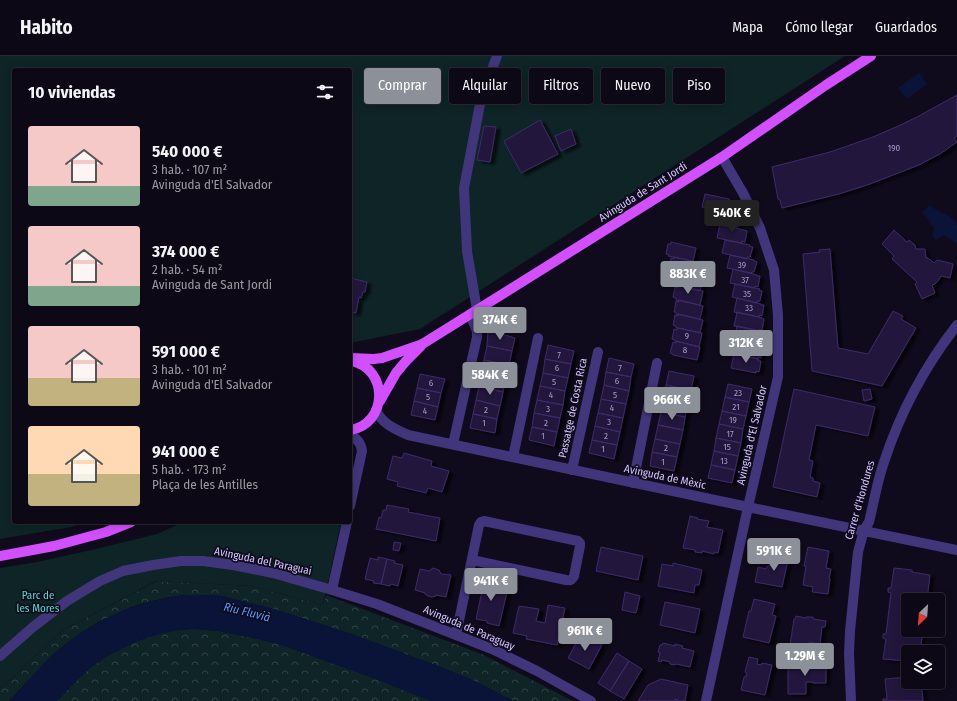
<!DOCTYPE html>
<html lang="es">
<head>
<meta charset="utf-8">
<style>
	body { margin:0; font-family:"Fira Sans Condensed",sans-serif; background:#15111e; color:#f1f3f6; height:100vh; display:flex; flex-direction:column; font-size:15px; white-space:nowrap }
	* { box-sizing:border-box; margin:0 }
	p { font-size:13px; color:#9a9aa0 }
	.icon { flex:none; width:22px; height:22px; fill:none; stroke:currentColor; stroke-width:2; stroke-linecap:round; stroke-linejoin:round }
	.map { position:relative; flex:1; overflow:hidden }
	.side { position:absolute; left:12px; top:12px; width:340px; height:456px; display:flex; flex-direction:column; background:#0c0815; border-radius:4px; box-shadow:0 2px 10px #0003,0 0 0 1px #2c2934 }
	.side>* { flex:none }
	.banner { position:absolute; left:364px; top:12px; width:380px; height:36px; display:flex; gap:8px }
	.needle { width:26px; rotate:205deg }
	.tools { position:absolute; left:901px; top:537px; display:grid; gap:8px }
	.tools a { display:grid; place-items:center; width:44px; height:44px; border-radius:4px; background:#0c0815; box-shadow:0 2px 10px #0003,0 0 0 1px #2c2934; font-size:20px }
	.price { position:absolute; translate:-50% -34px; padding:0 9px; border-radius:4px; background:#8c9099; color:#fff; font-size:13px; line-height:26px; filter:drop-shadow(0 1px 2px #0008) }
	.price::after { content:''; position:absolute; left:50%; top:24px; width:12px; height:9px; margin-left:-6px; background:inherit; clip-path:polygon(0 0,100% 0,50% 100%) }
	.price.current { background:#222; color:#fff }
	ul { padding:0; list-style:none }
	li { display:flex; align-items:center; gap:12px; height:100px; padding:0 16px }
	li span { display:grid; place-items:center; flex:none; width:112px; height:80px; border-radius:4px; color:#555 }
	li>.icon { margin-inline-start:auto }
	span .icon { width:48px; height:48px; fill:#fffc; stroke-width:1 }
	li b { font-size:17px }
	h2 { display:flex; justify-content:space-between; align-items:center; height:48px; padding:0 16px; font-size:17px }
	.tag { padding:0 14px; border-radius:4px; background:#0c0815; box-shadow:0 2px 10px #0003,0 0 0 1px #2c2934; font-size:14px; line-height:36px }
	.tag.current { background:#8c9099; color:#fff }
	header { display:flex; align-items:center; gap:24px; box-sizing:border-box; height:56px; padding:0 20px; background:#0c0815; border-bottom:1px solid #2c2934 }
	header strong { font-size:19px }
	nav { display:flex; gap:22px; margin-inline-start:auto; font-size:14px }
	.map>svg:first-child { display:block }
	.forest { fill:url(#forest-crowns) }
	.park { fill:#0e2426 }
	.water { fill:#091438 }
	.building { fill:#24183d; stroke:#3e2a69; filter:url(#shadow) }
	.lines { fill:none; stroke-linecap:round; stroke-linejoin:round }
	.minor { stroke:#41367b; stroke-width:10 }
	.major { stroke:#d24ffe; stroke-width:10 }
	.labels { text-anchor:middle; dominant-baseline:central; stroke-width:3.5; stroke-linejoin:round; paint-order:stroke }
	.number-label { font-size:9px; fill:#a89bce }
	.street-label { font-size:11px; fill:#d4c7ff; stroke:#100b1c }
	.park-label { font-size:11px; fill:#55ddcb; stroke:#100b1c }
	.water-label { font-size:12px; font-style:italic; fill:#569bfe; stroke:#100b1c }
</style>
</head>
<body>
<header>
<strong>Habito</strong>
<nav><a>Mapa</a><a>Cómo llegar</a><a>Guardados</a></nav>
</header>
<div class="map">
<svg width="957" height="645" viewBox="0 0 957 645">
	<defs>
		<pattern id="forest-crowns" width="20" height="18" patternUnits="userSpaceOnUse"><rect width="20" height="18" fill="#0e2426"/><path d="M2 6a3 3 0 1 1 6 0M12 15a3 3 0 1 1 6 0" fill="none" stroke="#304247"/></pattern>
		<filter id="shadow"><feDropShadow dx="4.5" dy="2.5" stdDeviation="1" flood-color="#0009"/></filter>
	</defs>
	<rect width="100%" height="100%" fill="#100b1c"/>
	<path class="forest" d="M157,525L252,530L323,549L326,539L484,599L573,645H513L477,626L443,612L354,579L274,553L222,540L198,539H184L165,542L148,546L131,551L98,566L78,579L53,599L9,645H0V633L63,574Z
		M195,573L218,575L254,582L282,589L376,623L431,645H57C68,634 78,622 90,612C114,593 147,579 177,574C183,573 189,573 195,573Z"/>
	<path class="park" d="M0,0H845L420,273L350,287V14H14V466H86L71,471L0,483Z
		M183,466H341L323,549L252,530L156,525L63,574L0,633V512L37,506L96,493L157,478Z"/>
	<path class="water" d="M919,17L927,28L907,43L898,32Z
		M929,149C937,156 955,159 957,170C957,176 957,182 957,187L943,179L937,184L932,180L934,172L926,160L922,157Z
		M184,539H198L222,540L274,553L354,579L443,612L477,626L513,645H431L376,623L282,589L254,582L218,575L195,573L179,574L159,578L142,583L111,598L91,611L78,623L57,645H9C27,626 44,605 64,589C99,561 140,545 184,539Z"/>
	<path class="building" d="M957,39V80L954,82L957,86L940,98L919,109L870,128L839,138L782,152L780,144L778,143L772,111L830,96L873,81L896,71L917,61Z
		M540,64L558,98L521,117L504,85Z
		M484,70L496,71L490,106L477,104Z
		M571,73L576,88L561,95L555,80Z
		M705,138L729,143V144L732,145L730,155H727L726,156L702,151Z
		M713,154L738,159L737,160H740L738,171L735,170V172L711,167Z
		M720,168L747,175L745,186L742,185V187L717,182Z
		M894,174L907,186L909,184L915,189L916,193H925L926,202H928L934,207L937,204L953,208L950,222L941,220L938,225L935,228L932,229L935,237L922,243L915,228L917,226L892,203L894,200L882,188Z
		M725,184L750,189L749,190L753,191L750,201H747V203L722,197Z
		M671,186L696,192L693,205L668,200L669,199L666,198L668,188H671Z
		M830,193L838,292L868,298L893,255L903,260L901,263L916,272L882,330L812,315L803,198L820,196L819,194Z
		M730,199L754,204V205L757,206L754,216H752L751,217L727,212Z
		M674,201L699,207L696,220L672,215V213H669L671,202L674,203Z
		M733,213L757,219V220H760L758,231L755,230L754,232L730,227Z
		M678,216L703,221L700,235L679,230L675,229L676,228H673L675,217L678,218Z
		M350,222L367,226L365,236H363L361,242L359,241L356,257L350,256Z
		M735,228L760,233L759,234L762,235L760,245H757V247L732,241Z
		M679,230L703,235L700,249L676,244V242L673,241L675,231L678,232Z
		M737,242L761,248V249H764L762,260L759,259V261L734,256Z
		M679,244L703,250L700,263L676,258V256H674L676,245L679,246Z
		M737,256L759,261L764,263L762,274L759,273V275L734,270Z
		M678,258L703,264L700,277L678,272H676V270L673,269L675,259L678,260Z
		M737,270L762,275L761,277H764L762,288L759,287V289L734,284Z
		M678,272L702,277L699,291L675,285V284L672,283L674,273L677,274Z
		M488,274L515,282L512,295L487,290Z
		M736,284L760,289V290L763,291L761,302L758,301V303L733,298Z
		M676,285L700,291L697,304L673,299V298L670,297L673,286L676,287Z
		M548,289L574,295L571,308L545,303Z
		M487,290L512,295L509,309L484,304Z
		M734,298L759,303L758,305H761L759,316L756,315V317L731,312Z
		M609,302L634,308L631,321L606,316Z
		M545,303L571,308L568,322L543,317Z
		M484,304L509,309L506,322L481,317Z
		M669,315L694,320L691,334L666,329Z
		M606,316L631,321L629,335L604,329Z
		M481,317L506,322L503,336L479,331Z
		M543,317L568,322L565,335L540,330Z
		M420,318L445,323L441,337L417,332Z
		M728,328L752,333L749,346L725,341Z
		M604,329L629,335L626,348L601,343Z
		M666,329L691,334L688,347L663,342Z
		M540,330L565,335L563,349L537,344Z
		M479,331L503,336L500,350L476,344Z
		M417,332L441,337L438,351L414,345Z
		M794,333L875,351L868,380L816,369L809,404L813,405L810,421L813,422V425L820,427L817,441L773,431Z
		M870,333L872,343L864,345L862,334Z
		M725,341L749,346L746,360L722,355Z
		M663,342L688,347L685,361L661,356Z
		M601,343L626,348L623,362L598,357Z
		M476,344L500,350L497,363L473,358Z
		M537,344L563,349L560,362L534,357Z
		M414,345L438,351L435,364L411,359Z
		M722,355L746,360L743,373L719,368Z
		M661,356L685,361L683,374L658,369Z
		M534,357L560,362L557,376L532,371Z
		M598,357L623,362L620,376L595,370Z
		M473,358L497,363L495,377L470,372Z
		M719,368L743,373L741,387L716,382Z
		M658,369L683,374L680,388L655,383Z
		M595,370L620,376L617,389L592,384Z
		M532,371L557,376L554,390L529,384Z
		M716,382L741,387L738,400L714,395Z
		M655,383L680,388L677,401L652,396Z
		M592,384L617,389L614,403L589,397Z
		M714,395L738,400L735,414L711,409Z
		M652,396L677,401L674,415L650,410Z
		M404,397L432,405L431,410L449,415L442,436L428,432L426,437L397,430L398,426L387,423L393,400L402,402Z
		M711,409L735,414L732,427L708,422Z
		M387,449L409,453L408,456L440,462L436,485L376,473L379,461L381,462L383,454H386Z
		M690,460L698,462L697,463L709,465L707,471L723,474L718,497L714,496V498L702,495V497L695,496V494L683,492Z
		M394,486L401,487L399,495L393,494Z
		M601,491L643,500L638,524L596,515Z
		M808,491L829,495L826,512L831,513L829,523H830L828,538L812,536L813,531L803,529L806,510H804Z
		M775,497L789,500L782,531L755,526L758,511L766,513L767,511L771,508H772Z
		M378,501L387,503L381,528L373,527L374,525L365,523L370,502L378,504Z
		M387,503L395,505L394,507L403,509L398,530L391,528L390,530L381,528Z
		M673,507L702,514L699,529H695L694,537L658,530L662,508L673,510Z
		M433,512L439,514L441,518L451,519L446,541L436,539V540L432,541L428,540L425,538V537L415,534L420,513L429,515Z
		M894,512L912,514V516L930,519L927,544H908V574H923L920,596H908V603H906V605L883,603L886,583L883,582V578H886L891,537L888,536V532H891Z
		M485,521L500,525L498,535L507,536L499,570L487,567V565L476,563Z
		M625,536L640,540L636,557L622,554Z
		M754,543L775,548L772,559L776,560L769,587L743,581L749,555H751Z
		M665,546L700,553L695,577L660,569Z
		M548,549L565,552L563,562L567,563L565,571L561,570L557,589L526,583L527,580L513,577L519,550L539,553L536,565L545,567Z
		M796,560L806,562V561H813V563L826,565L825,571H822L820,588L809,586V591L805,590L804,591L790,589L794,563H795Z
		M581,578L602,589L589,613L568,602Z
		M663,587L675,590V588L683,590L682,592L694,595L690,611L676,608L675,609L670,608V606L662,604L661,606L658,605L660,597L658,596L660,589H662Z
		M617,597L629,605L610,635L598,627Z
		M749,601L758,603L757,608L761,609L762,607L772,609L765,639L741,634L744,621H746L747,617L745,616Z
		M629,605L642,613L624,643L610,635Z
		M788,609L826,610V627H813V626H806V638H788Z
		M907,621V623H908V626H921L923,645H883V643H887L885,623Z
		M661,623L688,629L685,645H676L677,643L672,645H638L648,629Z"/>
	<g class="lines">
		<path class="minor" d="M477,254L467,195L464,132L481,43L497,0
			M376,354C382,368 395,373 408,379L748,451L957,494
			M350,378C357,383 361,387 362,395L350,450
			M453,388L477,281V275L470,258
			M513,401L538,282
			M572,414L598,296
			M633,427L657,307
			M332,534L347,466
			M456,579L479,469L481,466L484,465L578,485L580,487V490L574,520C572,524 570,525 566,524L472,504
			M0,600L33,571L67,545L100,525L123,515L153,509L181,505H203L233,509L273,517L332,534L377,548L492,593L537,615L591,645
			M706,645L748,451L778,321V259L774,214L760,172L743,137L722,101
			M851,645L849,597L850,575L858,496L864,474L869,466C874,446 877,426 884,406C900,357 925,310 957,269"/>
		<path class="major" d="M350,302L374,303L382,302L420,289L424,287L722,101L826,29L871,0
			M380,345L396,317L406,305L421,290
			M350,374C388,368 389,313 352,305
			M0,500L54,490L106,476L131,466"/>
	</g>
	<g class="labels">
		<g class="number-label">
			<text x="894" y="92">190</text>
			<text x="742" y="209">39</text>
			<text x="745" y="224">37</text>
			<text x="747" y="238">35</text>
			<text x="749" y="252">33</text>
			<text x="687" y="280">9</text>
			<text x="685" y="294">8</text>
			<text x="559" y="299">7</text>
			<text x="557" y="312">6</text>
			<text x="620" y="312">7</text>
			<text x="617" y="325">6</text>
			<text x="554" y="326">5</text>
			<text x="431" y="327">6</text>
			<text x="738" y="337">23</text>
			<text x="551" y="339">4</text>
			<text x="615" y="339">5</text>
			<text x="428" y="341">5</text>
			<text x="736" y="351">21</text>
			<text x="612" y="352">4</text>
			<text x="548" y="353">3</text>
			<text x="486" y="354">2</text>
			<text x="425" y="355">4</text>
			<text x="733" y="364">19</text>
			<text x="609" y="366">3</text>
			<text x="484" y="367">1</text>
			<text x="546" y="367">2</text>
			<text x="730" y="378">17</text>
			<text x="543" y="380">1</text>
			<text x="606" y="380">2</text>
			<text x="727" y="391">15</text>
			<text x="666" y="392">2</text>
			<text x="603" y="393">1</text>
			<text x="724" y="405">13</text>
			<text x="663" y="406">1</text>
		</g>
		<g class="street-label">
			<text transform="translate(643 136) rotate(-32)">Avinguda de Sant Jordi</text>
			<text transform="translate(573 352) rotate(-78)">Passatge de Costa Rica</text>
			<text transform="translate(752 379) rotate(-77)">Avinguda d'El Salvador</text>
			<text transform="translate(665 421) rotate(12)">Avinguda de Mèxic</text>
			<text transform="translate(860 444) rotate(-74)">Carrer d'Hondures</text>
			<text transform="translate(263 505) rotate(12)">Avinguda del Paraguai</text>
			<text transform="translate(469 572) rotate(23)">Avinguda de Paraguay</text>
		</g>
		<g class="park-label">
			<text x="38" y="539">Parc de<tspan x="38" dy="13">les Mores</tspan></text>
		</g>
		<g class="water-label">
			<text transform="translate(247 556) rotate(14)">Riu Fluvià</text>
		</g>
	</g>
</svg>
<div class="tools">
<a><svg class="needle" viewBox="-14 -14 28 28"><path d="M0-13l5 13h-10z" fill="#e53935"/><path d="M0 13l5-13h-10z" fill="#9a9aa0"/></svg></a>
<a><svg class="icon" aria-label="layers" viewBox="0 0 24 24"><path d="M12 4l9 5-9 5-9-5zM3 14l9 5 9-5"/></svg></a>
</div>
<b class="price current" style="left:732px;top:178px">540K €</b>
<b class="price" style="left:688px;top:239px">883K €</b>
<b class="price" style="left:500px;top:285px">374K €</b>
<b class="price" style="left:746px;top:308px">312K €</b>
<b class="price" style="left:490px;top:340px">584K €</b>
<b class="price" style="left:672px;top:365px">966K €</b>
<b class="price" style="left:774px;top:516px">591K €</b>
<b class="price" style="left:491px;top:546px">941K €</b>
<b class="price" style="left:585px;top:596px">961K €</b>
<b class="price" style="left:805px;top:621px">1.29M €</b>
<div class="banner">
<a class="tag current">Comprar</a>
<a class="tag">Alquilar</a>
<a class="tag">Filtros</a>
<a class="tag">Nuevo</a>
<a class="tag">Piso</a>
</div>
<section class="side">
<h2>10 viviendas<svg class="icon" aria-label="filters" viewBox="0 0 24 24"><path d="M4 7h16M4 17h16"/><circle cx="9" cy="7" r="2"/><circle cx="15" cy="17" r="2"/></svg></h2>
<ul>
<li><span style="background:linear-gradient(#f6c9c9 75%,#7fa58c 0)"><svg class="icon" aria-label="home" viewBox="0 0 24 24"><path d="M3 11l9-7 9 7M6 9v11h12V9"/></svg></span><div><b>540 000 €</b><p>3 hab. · 107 m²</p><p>Avinguda d'El Salvador</p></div></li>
<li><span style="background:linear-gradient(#f6c9c9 75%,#7fa58c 0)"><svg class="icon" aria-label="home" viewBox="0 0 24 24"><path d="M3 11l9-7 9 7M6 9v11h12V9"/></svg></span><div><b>374 000 €</b><p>2 hab. · 54 m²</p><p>Avinguda de Sant Jordi</p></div></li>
<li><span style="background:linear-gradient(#f6c9c9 65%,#c2b280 0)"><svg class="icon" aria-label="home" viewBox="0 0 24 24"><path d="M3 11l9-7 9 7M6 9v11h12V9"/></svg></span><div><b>591 000 €</b><p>3 hab. · 101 m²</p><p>Avinguda d'El Salvador</p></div></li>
<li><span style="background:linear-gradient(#ffd9b3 60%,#c2b280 0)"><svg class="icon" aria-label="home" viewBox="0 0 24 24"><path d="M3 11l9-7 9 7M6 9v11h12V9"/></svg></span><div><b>941 000 €</b><p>5 hab. · 173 m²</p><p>Plaça de les Antilles</p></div></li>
</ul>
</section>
</div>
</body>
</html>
